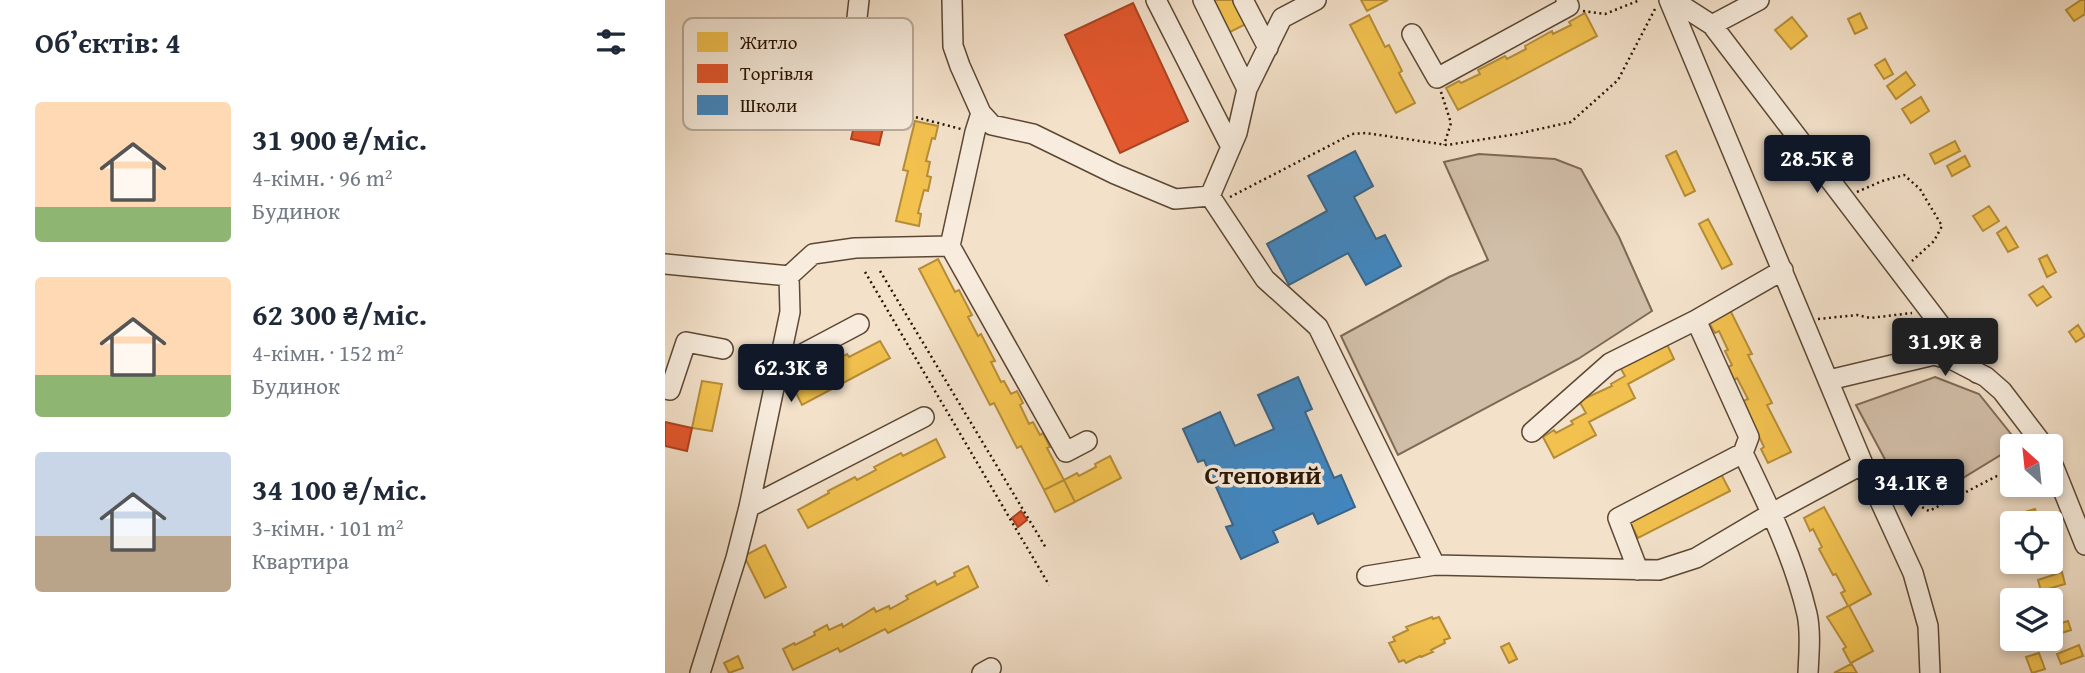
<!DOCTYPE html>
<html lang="uk">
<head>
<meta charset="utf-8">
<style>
	body { margin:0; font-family:"Gentium Book Plus",serif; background:#f2f2f3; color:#1f2937; height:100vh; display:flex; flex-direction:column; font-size:26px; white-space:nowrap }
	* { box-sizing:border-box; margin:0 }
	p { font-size:23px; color:#747a83 }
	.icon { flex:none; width:38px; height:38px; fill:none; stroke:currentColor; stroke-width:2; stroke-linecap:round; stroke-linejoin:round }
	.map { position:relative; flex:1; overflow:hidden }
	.drawer { display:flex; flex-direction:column; background:#fff; width:665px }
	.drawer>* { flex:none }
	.needle { width:46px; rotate:333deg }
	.tools { position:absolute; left:1335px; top:434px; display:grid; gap:14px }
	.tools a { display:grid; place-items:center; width:63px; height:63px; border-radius:7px; background:#fff; box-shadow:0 4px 10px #0003; font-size:35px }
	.price { position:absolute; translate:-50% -60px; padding:0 16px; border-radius:7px; background:#111827; color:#fff; font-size:23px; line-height:46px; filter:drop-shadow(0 2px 4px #0008) }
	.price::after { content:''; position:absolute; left:50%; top:42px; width:21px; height:16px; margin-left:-10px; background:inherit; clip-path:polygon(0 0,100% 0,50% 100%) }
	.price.on { background:#222; color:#fff }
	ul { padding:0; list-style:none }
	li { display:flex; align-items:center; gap:21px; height:175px; padding:0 35px }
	li span { display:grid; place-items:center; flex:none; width:196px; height:140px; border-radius:7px; color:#555 }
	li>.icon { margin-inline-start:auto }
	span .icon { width:84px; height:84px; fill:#fffc; stroke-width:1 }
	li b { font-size:30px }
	h2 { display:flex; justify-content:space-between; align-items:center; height:84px; padding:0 35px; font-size:30px }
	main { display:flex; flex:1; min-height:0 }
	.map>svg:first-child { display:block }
	.green { fill:#d1bea8; stroke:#7e6954; stroke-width:2 }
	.homes { fill:#f2c14e; stroke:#b68d37; stroke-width:2 }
	.shops { fill:#e4572e; stroke:#ac4320; stroke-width:2 }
	.schools { fill:#3f88c5; stroke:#39658a; stroke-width:2 }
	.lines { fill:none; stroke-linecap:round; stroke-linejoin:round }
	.minor-casing { stroke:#5c4733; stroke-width:22 }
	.path { stroke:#2a1401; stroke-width:2.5; stroke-dasharray:2 3.5; stroke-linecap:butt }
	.minor { stroke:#f7ecdd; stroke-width:19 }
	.labels { text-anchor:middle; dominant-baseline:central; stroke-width:7; stroke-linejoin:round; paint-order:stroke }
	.quarter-label { font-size:26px; font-weight:bold; fill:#2a1401; stroke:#f7ecdd }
	.key { fill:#f7ecdd; stroke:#baab9b; stroke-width:2 }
	.key-label { font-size:19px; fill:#2a1401 }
</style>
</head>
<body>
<main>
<section class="drawer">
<h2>Об’єктів: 4<svg class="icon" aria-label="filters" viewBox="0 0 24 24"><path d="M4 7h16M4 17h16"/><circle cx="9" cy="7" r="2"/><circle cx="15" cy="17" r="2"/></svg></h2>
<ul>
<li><span style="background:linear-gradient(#ffd9b3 75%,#8fb573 0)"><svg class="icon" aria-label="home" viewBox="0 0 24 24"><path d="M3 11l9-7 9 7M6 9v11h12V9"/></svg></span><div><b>31 900 ₴/міс.</b><p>4-кімн. · 96 m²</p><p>Будинок</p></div></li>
<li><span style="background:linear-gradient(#ffd9b3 70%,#8fb573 0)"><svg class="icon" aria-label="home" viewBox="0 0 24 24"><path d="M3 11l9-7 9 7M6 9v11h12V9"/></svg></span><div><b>62 300 ₴/міс.</b><p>4-кімн. · 152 m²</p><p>Будинок</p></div></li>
<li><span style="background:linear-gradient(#c9d6e8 60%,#b9a48a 0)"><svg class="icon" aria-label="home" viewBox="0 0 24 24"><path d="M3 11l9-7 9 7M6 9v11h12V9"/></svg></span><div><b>34 100 ₴/міс.</b><p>3-кімн. · 101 m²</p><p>Квартира</p></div></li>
</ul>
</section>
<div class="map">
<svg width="1420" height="673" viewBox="0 0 1420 673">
	<rect width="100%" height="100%" fill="#f3e1ca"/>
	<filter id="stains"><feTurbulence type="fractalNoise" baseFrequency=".00286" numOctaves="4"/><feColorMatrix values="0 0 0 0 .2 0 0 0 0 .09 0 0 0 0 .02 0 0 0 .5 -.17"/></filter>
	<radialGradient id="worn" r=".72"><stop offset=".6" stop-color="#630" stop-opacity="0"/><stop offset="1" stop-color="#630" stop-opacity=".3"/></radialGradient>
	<path class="green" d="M814,154L890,159L916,169L954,237L987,311L913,359L733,455L676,336L784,277L823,260L779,162Z
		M1270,377L1314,394L1354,444L1348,446L1347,448L1265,498L1232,482L1191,405Z"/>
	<path class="homes" d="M546,0H572L583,23L563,33Z
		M696,0H723L702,11Z
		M1416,0H1420V14L1409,21L1401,10Z
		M920,13L932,36L793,110L781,88L794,81L796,83L815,74L813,70L840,56L842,59L861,49L860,46L887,31L888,34L906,25L904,22Z
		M1195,13L1202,28L1190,34L1183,19Z
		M704,15L720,47L724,45L737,71L734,73L750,103L731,113L685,25Z
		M1127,17L1142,36L1126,49L1110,30Z
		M1220,59L1228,74L1219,79L1210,65Z
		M1241,72L1250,85L1231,99L1222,86Z
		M1256,97L1264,111L1246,123L1237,109Z
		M250,121L273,126L270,139L267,138L261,161L265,162L262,176L266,177L263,191L259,190L253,213L256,214L254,226L231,221L243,171L238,170Z
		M1290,141L1295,151L1270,164L1265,154Z
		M1011,151L1030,191L1020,196L1001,156Z
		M1300,156L1305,166L1287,176L1282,166Z
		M1324,206L1334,221L1318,231L1308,216Z
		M1043,219L1067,264L1057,269L1034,224Z
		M1341,227L1353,247L1343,252L1332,233Z
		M1382,255L1391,272L1382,277L1374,259Z
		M273,259L290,292L294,290L307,315L303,317L313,336L316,334L330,361L326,362L336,382L339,381L346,394L352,391L358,403L355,405L364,424L368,422L375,435L378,433L385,447L382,448L399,480L379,490L356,446L352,448L329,403L325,405L254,269Z
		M1378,286L1386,297L1372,306L1364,295Z
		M1065,310L1087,354L1083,355L1107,403L1102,405L1126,452L1103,463L1096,449L1099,447L1090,428L1079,416L1084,414L1078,401L1083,399L1072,378L1069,380L1063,367L1067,365L1060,351L1063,350L1054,331L1050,333L1043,321Z
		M1413,325L1420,336L1411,342L1404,332Z
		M1000,340L1009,359L963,384L970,398L924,422L931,435L889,458L878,437L889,430L891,433L908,424L906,421L921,413L914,401L947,386L946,384L960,376L953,364Z
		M215,341L225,358L137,405L128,387L159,370L157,367L182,354L184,357Z
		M37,381L57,384L47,431L27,428Z
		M271,439L280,457L143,528L133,510L164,493L163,491L190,477L192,480L211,470L209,467L236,453L238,456Z
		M445,456L456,478L410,502L399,480L412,473L414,476L431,467L430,464Z
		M1055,472L1065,491L973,538L963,519Z
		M399,480L410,502L390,512L379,490Z
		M1159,507L1206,594L1184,606L1208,651L1186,663L1192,673H1169L1186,664L1178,649L1181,647L1162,617L1183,606L1176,593L1180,591L1171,574L1168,575L1154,549L1157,547L1148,529L1145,531L1139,518Z
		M1370,509L1373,519L1356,523L1353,514Z
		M100,545L121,587L100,598L79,556Z
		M303,566L313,587L223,633L220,629L175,652L173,648L128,670L118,649L129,643L130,645L150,635L149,632L162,625L164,630L177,624L178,627L209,608L211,612L224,606L225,609L243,599L241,596L270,581L272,585L290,576L289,573Z
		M1397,572L1400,584L1376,591L1373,580Z
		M767,617L768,619L774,617L785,638L779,640L780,643L766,650L768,652L756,657L755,656L741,663L739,660L734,662L724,643L730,641L728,637L743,630L741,627Z
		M1403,621L1406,630L1387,636L1386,626Z
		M844,643L852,659L844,663L836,647Z
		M1414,645L1418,656L1396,664L1392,654Z
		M1374,653L1380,669L1367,673L1361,657Z
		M73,656L78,668L64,673L59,663Z"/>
	<path class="shops" d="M468,3L523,121L455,153L400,35Z
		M191,118L219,124L214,145L186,139Z
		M0,422L27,428L22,451L0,446Z
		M356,511L362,520L353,527L347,518Z"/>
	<path class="schools" d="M690,151L708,186L689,197L711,239L720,235L736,266L701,285L683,253L624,285L602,244L662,211L643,176Z
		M633,377L647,409L640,412L669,478L676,475L690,507L653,524L648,513L608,531L613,542L576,559L561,527L568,525L539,460L533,462L518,429L555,412L570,446L609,429L593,395Z"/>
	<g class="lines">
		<g class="minor-casing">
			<path id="minor" d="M287,0L288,46L295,66L316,113L327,125L368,134L450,174L510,199L545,196L572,133L582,89L538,0
				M491,0L566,147
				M578,0L603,48
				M1004,0L1198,464L1248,573L1263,626L1265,673
				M1008,0L1047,25L1312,373
				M1047,25L1094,0
				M747,34L772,78L904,6L901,0
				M582,89L617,18L651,0
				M316,113L310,132L285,246L401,452L422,441
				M181,115L194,0
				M545,196L600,279L653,327L770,565L702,576
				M0,264L124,276L125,312L84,507L71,558L35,673
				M124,276L148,254L190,248L285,246
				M1031,320L1084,437L1078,453C1103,505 1129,558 1142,614C1146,632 1144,654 1143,673
				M113,367L194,324
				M1164,380L1269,355L1288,360L1321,377L1337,391L1379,446
				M0,389L5,390L21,342L58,349
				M867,432L945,363L1031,320L1118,270
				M1386,460L1420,545
				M84,507L259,417
				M770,565L994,570L1031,558L1107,513L1198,464
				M973,570L953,518L1078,453
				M317,673L326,668"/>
		</g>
		<path class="path" d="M918,11L940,14L975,0
			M776,92L786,123L779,145
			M120,110L165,114
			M196,117H250L296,129
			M1192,192L1217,181L1239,175L1255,189L1277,226L1269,241L1247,261
			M565,197L687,134L701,133L782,145L852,134L906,122L953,80L991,7
			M215,271L381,548
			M200,272L384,585
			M1153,319L1192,315L1205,318L1247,313
			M1228,492L1232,493L1264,511L1332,476L1348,475"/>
		<use href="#minor" class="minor"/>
	</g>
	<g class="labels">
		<g class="quarter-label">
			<text x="598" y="474">Степовий</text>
		</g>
	</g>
	<rect x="18" y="18" width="230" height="112" rx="10" class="key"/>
	<rect x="32" y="32" width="31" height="20" fill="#f2c14e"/>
	<rect x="32" y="64" width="31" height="19" fill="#e4572e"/>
	<rect x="32" y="95" width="31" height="20" fill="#3f88c5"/>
	<g class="key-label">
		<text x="75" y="49">Житло</text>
		<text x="75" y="80">Торгівля</text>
		<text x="75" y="112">Школи</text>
	</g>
	<rect width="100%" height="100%" filter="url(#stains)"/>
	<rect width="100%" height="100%" fill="url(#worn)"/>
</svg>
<div class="tools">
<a><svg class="needle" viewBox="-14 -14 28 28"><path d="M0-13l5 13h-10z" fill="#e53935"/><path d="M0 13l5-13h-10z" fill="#747a83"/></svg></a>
<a><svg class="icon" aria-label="locate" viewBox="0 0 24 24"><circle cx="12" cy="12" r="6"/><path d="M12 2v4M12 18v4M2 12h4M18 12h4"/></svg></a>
<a><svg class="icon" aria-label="layers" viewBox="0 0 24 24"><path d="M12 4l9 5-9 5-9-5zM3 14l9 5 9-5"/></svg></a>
</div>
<b class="price" style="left:1152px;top:195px">28.5K ₴</b>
<b class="price on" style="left:1280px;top:378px">31.9K ₴</b>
<b class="price" style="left:126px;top:404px">62.3K ₴</b>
<b class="price" style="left:1246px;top:519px">34.1K ₴</b>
</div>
</main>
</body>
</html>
